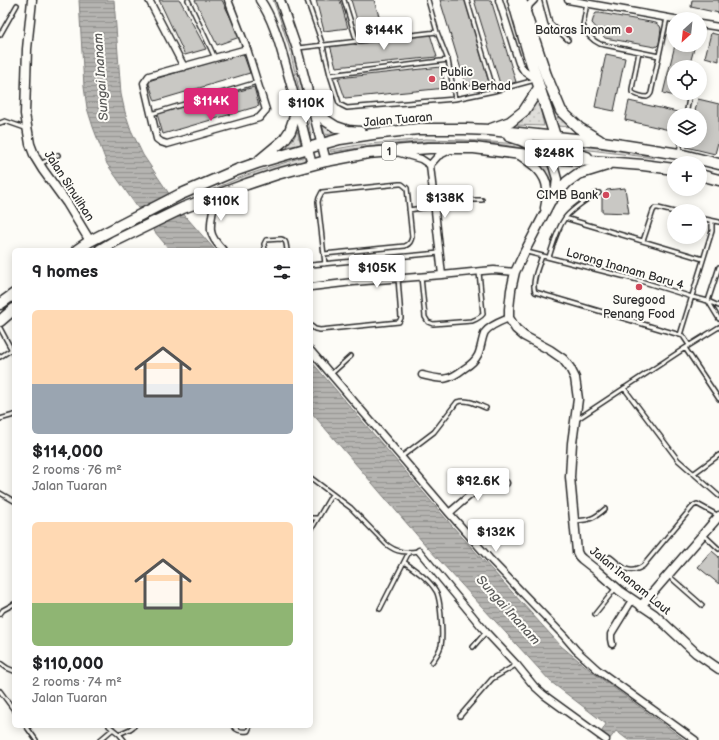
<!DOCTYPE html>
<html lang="en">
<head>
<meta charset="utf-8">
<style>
	body { margin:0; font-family:"Balsamiq Sans",sans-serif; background:#f2f2f2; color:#202124; height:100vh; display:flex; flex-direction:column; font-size:15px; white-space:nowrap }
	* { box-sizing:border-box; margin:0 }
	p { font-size:13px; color:#757577 }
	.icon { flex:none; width:22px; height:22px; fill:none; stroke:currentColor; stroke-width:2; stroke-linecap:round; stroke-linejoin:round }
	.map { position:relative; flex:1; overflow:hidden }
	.details { position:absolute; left:12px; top:248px; width:301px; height:480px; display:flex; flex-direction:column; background:#fff; border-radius:6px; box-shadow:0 2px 10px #0003 }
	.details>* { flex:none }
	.needle { width:26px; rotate:207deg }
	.buttons { position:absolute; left:667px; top:12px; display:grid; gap:8px }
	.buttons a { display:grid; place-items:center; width:40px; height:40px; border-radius:50%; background:#fff; box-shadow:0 2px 10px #0003; font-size:20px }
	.price { position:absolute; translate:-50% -34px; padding:0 9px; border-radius:4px; background:#fff; color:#222; font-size:13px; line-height:26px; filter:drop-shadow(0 1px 2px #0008) }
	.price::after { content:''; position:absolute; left:50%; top:24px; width:12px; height:9px; margin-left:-6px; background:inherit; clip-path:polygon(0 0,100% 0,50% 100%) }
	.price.selected { background:#db2777; color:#fff }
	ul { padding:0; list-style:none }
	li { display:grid; align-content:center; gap:8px; height:212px; padding:0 20px }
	li span { display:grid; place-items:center; height:124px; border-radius:6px; color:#555 }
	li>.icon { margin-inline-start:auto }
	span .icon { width:72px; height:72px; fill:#fffc; stroke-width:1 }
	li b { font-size:17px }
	h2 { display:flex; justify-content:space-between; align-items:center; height:48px; padding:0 20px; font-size:17px }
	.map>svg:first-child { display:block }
	.grass { fill:url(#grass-dots); stroke:#858482 }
	.water { fill:url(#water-rules); stroke:#7e7d7b }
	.building { fill:#c9c8c4; stroke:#2b2b2b }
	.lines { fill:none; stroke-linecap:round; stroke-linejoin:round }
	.service-casing { stroke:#2b2b2b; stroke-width:6 }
	.minor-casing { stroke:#2b2b2b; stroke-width:9 }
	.tertiary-casing { stroke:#2b2b2b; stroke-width:11 }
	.primary-casing { stroke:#2b2b2b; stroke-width:13 }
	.service { stroke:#fdfcf7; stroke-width:3 }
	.minor { stroke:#fdfcf7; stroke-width:6 }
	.tertiary { stroke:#fdfcf7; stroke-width:8 }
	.primary { stroke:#fdfcf7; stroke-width:10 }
	.poi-dot { fill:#d1495b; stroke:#fdfcf7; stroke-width:1.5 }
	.labels { text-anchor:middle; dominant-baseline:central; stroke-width:4; stroke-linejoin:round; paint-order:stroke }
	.shield { fill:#fdfcf7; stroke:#6a6a68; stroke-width:1 }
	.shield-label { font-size:11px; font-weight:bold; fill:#2b2b2b }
	.poi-label { font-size:12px; fill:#2b2b2b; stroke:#fdfcf7; text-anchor:end }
	.street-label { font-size:12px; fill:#2b2b2b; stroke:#fdfcf7 }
	.water-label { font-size:13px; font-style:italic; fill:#5b5b5a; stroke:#fdfcf7 }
</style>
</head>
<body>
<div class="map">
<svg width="719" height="740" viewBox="0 0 719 740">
	<defs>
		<pattern id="grass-dots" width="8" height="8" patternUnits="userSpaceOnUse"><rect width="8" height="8" fill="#dfdeda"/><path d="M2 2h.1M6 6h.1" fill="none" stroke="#c0bfbb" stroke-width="1.8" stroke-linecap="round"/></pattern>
		<pattern id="water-rules" width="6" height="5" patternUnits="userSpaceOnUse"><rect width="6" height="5" fill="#b5b4b1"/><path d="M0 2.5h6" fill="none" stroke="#939390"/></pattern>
	</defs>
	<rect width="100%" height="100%" fill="#fdfcf7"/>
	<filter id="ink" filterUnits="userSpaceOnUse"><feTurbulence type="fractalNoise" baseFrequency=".025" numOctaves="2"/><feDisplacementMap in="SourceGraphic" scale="8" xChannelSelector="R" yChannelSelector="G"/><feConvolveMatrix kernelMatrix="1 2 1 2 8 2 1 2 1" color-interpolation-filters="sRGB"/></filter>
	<g filter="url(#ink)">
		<path class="grass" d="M273,0H282L297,61L311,136L310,137L289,47L278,13Z
			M538,98L544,126L515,125L528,113Z
			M559,117L563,121L571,127L556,126L554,119Z
			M322,124L337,133L325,135Z
			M297,131L301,144L287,147L294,138Z
			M426,139L464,140L519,144L531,150C515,147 499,144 483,142C434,138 379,145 331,152L330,150L358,145Z
			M573,145L616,150L654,157V158L574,148Z
			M305,156L306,158L301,163L275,169L246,179L220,189L187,203L186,201L244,176Z
			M541,166H547C552,174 553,180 553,188L550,179Z"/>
		<path class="water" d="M79,0H114L121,94L125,112L131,130L143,155L180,210L215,250H170L154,231L107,164L93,127L87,108L84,87Z
			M311,361L453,527L561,646L595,674L685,740H628L616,731L609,740H597L606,724L551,682L428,548L311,412Z"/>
		<path class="building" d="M159,0H180L206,49L185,55Z
			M195,0H222L240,37L217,45Z
			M316,0H340L348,28L324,31Z
			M351,0H374L382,26L360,30Z
			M440,0H465L489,82L466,86Z
			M474,0H491L516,82L501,87Z
			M692,0H719V13L691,7Z
			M596,13H600L656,23L660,26L661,29L659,44L657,46L655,47L605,38L592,23L594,16Z
			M711,33L719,35V61L705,57Z
			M430,34L437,57L336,67L330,45Z
			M675,45H695L689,67H674V93H683L682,98L663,93Z
			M243,53L250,73L155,101L148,81Z
			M606,54L625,58L614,111L595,107Z
			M441,67L446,88L345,98L338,78Z
			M254,87L259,106L163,134L157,114Z
			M698,99L719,104V139L715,154L686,147L687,141H700V115H694Z
			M629,101L682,113L681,115H674V131L625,120Z
			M625,188L629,213L602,212V196L607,190Z
			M712,551L719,557V584L698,567Z"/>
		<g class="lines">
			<g class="service-casing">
				<path id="service" d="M188,0L215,58
					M307,0L323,46L330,75L339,103L341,105L347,108L455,99L494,91L535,80
					M344,0L357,42
					M428,0L437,32L448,60L455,99
					M467,0L494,91
					M544,0L550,23L568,40
					M587,3L583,25C585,33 593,41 600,44L659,56
					M0,35L17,5
					M298,48L437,32
					M639,52L632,89V92C635,95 643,97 647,97C650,96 650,95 651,93L667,18
					M330,75L448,60
					M151,114L257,82
					M686,115L690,93
					M0,123L5,121L25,128
					M679,152L681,141
					M40,164L58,155
					M434,200H482
					M409,210L434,206
					M565,218L703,259
					M700,218L719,222
					M643,241L653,211L655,208H658L674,212
					M265,250L264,244L266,240L281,239C287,240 286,245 287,250
					M527,252L634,279L692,297L708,301L719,306
					M324,254L405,246C410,244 411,241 412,237L407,188L402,184H399L322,192L319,198L318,202L325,264
					M542,256C539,265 531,282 535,292L680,335L683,336L689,345
					M549,257C553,245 557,229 565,218C571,210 583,202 592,196L595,194L599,193
					M311,265L439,253
					M719,267L708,301L719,319
					M421,277L425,317L428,322L433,324L472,321C477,319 480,318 483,314L479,272
					M311,326L315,329L320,330L399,322L401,318L398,278
					M0,328L14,354
					M680,335L712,231V221
					M685,348L719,399
					M0,357L11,350
					M331,374L351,356
					M624,388L678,460L719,496
					M0,419L14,415
					M576,420L685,348L719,327
					M401,457L434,432L457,402C468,399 476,404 486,408
					M693,474L719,455
					M311,478L351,508L386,544C397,553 406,553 419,551
					M0,493L14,501
					M311,518H318L332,494
					M575,521C589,520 594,519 605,509
					M311,530L318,518
					M704,535L719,549
					M610,557C622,566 628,576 643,566L693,506L697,504L719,516
					M404,562C415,570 429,579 436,591C441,599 443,636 441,646C439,652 436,657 432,662
					M669,576L702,605
					M380,609L409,552
					M0,614L3,610L14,604
					M595,614L615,589
					M473,647L486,632
					M0,663L7,668L14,671
					M0,691L14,710
					M460,716L492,679L516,665
					M26,726L36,740
					M109,726L119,734L124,740
					M233,726C237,731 242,732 248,731L250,726
					M119,734L130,729L134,726
					M100,740L113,729"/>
			</g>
			<g class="minor-casing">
				<path id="minor" d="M149,0L184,67
					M228,0L247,49L266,110L259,118L167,144L161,142L157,139L144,83L149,76L247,49
					M499,0L519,63L524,71L536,79
					M568,0L674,19
					M526,14L529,5L534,0
					M700,24L719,27
					M400,153L421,159L430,165
					M217,195C214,205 210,220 211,231C212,238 218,245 223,250
					M442,275L430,165L438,156L450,150
					M311,287L353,282L442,275L482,271L494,270L515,272
					M311,351L449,513L489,558L564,636L576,650L598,670L695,740
					M422,375C443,380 447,382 465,368C470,365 475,361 478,355C481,349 482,337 485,332C490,325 502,321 509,318
					M449,513C460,504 476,488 490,483C495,482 500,482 506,483
					M419,551L486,632L517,665L534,686L544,695L606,740
					M612,644L611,639V634L632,600"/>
			</g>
			<g class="tertiary-casing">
				<path id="tertiary" d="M32,0L27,49L25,114L30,144L35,157L43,170L67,203L90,241
					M260,0C273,19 279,42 285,63C295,97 304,131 312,165
					M280,0L297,49L326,161
					M518,154C531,163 546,172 547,189C548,195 546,202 545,208
					M551,158L557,179L556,187L552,199L525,251L515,272L511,290L509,309V318L516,329L524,336L550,350L563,359L570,368L575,378L578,399L572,443L570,477L577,552L579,556L582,559L596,570L620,591L654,614L696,653L719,669
					M641,606L719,516"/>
			</g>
			<g class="primary-casing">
				<path id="primary" d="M513,0L527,49L555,136C564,150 571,153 587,157
					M521,0L546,75L561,111L579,128L599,140
					M310,100L325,120L336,127L348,131L360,132
					M491,129L510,122L524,111L539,88
					M509,136L521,140L538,148L551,158
					M260,160L284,140L290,131L298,108
					M700,175L719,180
					M552,199L567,182L578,174L607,165
					M77,250L90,241L179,195L237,170L257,163L322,144L340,139L373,134L418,129H465L490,130L603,142L679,154L719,164
					M100,250L115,241L183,208L247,184L277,174L326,161L368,153L429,148H474L551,158L643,165L674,169
					M0,304L14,294
					M0,321L14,309"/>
			</g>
			<use href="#service" class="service"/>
			<use href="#minor" class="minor"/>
			<use href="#tertiary" class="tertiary"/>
			<use href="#primary" class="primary"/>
		</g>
	</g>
	<g class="poi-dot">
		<circle cx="629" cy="30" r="4"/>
		<circle cx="432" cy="79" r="4"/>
		<circle cx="606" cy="195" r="4"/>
		<circle cx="639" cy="287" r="4"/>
	</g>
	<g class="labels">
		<rect class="shield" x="382" y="142" width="14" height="18" rx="3"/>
		<g class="shield-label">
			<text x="389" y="151">1</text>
		</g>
		<g class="poi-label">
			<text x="621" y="30">Bataras Inanam</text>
			<text x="440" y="72" text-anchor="start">Public<tspan x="440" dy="14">Bank Berhad</tspan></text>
			<text x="598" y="195">CIMB Bank</text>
			<text x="639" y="300" text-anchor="middle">Suregood<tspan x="639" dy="14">Penang Food</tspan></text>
		</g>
		<g class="street-label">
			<text transform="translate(398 120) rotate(-5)">Jalan Tuaran</text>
			<text transform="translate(69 186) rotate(57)">Jalan Sinulihan</text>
			<text transform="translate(625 269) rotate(16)">Lorong Inanam Baru 4</text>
			<text transform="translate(630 581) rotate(39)">Jalan Inanam Laut</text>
		</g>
		<g class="water-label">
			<text transform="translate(101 77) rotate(-94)">Sungai Inanam</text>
			<text transform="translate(508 610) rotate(48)">Sungai Inanam</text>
		</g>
	</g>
</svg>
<div class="buttons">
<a><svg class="needle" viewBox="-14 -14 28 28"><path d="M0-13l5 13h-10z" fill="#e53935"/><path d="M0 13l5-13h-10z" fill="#757577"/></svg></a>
<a><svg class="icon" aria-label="locate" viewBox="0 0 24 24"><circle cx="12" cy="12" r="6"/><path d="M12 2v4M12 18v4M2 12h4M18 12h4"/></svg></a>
<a><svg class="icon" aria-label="layers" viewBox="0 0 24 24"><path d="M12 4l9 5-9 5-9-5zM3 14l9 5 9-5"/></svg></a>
<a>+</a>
<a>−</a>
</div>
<b class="price" style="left:384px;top:51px">$144K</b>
<b class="price selected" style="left:211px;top:122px">$114K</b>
<b class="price" style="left:306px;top:124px">$110K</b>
<b class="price" style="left:554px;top:174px">$248K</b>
<b class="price" style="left:445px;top:219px">$138K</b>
<b class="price" style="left:221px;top:222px">$110K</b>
<b class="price" style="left:377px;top:289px">$105K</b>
<b class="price" style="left:478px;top:502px">$92.6K</b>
<b class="price" style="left:496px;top:553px">$132K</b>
<section class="details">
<h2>9 homes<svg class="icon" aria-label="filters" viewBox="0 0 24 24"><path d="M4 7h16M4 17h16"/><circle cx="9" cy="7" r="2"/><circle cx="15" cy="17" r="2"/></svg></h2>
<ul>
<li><span style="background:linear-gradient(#ffd9b3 60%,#9aa5b1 0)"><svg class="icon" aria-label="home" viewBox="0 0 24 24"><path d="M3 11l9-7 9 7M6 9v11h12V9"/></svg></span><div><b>$114,000</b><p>2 rooms · 76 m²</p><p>Jalan Tuaran</p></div></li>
<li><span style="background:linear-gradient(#ffd9b3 65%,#8fb573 0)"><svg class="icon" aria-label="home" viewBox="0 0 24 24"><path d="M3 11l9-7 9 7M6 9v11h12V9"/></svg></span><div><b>$110,000</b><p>2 rooms · 74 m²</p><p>Jalan Tuaran</p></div></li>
</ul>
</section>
</div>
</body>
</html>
